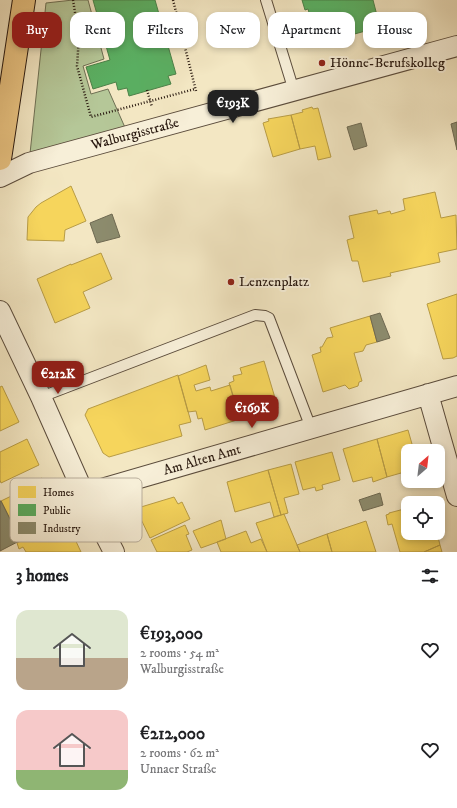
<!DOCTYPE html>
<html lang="en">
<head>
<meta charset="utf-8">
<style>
	body { margin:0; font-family:"IM FELL DW Pica",serif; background:#f6f6f6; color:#202124; height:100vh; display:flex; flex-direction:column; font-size:15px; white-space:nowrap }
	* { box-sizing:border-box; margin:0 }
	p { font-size:13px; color:#757577 }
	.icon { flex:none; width:22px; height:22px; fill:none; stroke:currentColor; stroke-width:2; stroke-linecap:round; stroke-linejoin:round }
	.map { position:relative; height:552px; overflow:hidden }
	.side { display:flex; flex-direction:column; background:#fff; flex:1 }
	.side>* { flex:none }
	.banner { position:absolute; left:12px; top:12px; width:433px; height:36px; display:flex; gap:8px }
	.needle { width:26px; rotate:28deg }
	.tools { position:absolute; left:401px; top:444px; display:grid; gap:8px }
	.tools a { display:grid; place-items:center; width:44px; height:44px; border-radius:8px; background:#fff; box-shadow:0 2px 6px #0003; font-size:20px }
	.price { position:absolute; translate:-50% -34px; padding:0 9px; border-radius:8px; background:#8f2418; color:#fff; font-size:13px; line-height:26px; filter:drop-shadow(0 1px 2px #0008) }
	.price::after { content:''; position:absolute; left:50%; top:24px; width:12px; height:9px; margin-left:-6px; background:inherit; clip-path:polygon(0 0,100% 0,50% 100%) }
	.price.on { background:#222; color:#fff }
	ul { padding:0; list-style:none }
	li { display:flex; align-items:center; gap:12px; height:100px; padding:0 16px }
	li span { display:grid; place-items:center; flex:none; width:112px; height:80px; border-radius:12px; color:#555 }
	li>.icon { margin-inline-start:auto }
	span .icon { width:48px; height:48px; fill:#fffc; stroke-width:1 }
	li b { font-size:17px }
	h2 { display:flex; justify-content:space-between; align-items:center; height:48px; padding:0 16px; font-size:17px }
	.pill { padding:0 14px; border-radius:12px; background:#fff; box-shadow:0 2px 6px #0003; font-size:14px; line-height:36px }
	.pill.on { background:#8f2418; color:#fff }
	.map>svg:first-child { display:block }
	.green { fill:#b5c798; stroke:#6e7054 }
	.homes { fill:#f6d55c; stroke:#b89c45 }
	.public { fill:#5aae61; stroke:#4b8148 }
	.industry { fill:#8c8c6e; stroke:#6e6952 }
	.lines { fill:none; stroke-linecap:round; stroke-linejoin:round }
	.lane-casing { stroke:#5b4c3c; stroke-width:12 }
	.street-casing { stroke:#5b4c3c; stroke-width:22 }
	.primary-casing { stroke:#28180f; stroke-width:24 }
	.path { stroke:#28180f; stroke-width:2.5; stroke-dasharray:1 2; stroke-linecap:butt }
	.lane { stroke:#f7efd8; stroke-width:10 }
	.street { stroke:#f7efd8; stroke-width:20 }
	.primary { stroke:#eac482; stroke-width:22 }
	.poi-dot { fill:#8f2418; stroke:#f7efd8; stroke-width:1.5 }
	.labels { text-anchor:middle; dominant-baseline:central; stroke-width:4; stroke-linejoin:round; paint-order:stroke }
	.poi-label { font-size:14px; fill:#28180f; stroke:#f7efd8; text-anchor:start }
	.street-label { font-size:14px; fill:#28180f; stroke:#f7efd8 }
	.key { fill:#f7efd8; stroke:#b9ae9c; stroke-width:1 }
	.key-label { font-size:11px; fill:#28180f }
</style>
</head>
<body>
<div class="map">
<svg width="457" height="552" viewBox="0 0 457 552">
	<rect width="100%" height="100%" fill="#f3e7c3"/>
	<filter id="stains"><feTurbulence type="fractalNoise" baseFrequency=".005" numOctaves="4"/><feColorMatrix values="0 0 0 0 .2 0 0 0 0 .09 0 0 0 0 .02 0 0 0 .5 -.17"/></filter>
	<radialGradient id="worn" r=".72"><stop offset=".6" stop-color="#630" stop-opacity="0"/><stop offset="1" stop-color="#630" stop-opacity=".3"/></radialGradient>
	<path class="green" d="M73,0H88L104,59L83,66L91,94L108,89L127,132L29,163L46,3Z"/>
	<path class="homes" d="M312,107L313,109L318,108L331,157L318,160L315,146L300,149L291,115L303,112L302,110Z
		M291,115L300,149L273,157L263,123L269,121L268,119Z
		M71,186L86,221L65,230L64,241L27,240L28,217L36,207L41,203Z
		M435,192L441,218L456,215L457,249L438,253L440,262L390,273L391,276L363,282L358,261H352L347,240L354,238L349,216L377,210L378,214L390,211L391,214L405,210L403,199Z
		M101,253L112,279L83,292L90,308L55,323L37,279L71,264V265Z
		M457,294V356L453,358L443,359L427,304Z
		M370,316L377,342L366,345L363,351L354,353L362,381L359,382L358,386L349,389L345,385L323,392L312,355L321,352L320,347H322L327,338L333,337L330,328Z
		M264,361L278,408L240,420L229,383L234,381L233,376L242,374L240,368Z
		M206,365L210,380L194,385L196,391L210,387L211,391L230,385L240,419L205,430L202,418L198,419L196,411L188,412L178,376Z
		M178,375L191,422L179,425L182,436L109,457L103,453L85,415L88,409Z
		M2,386L19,422L0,431V387Z
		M408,430L414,451H408V471L387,477L377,439Z
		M27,439L39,465L1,483L0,480V452Z
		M377,439L387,477L373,482L372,477L353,482L343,449Z
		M332,452L340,480L322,485L323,489L316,491L315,487L303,490L295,462Z
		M291,464L299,494L284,498L288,513L281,515L268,470Z
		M268,470L281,515L274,517L270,502L235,512L227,482Z
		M42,478L44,480L46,479L65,518L27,537L22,526L15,529L1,501L32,486V483Z
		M174,497L178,504L182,502L190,519L150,538L138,513L141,507Z
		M408,508V533H437L440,545L424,552H400L392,524L388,525L386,515L389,514V513Z
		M284,514L300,552H267L256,523Z
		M65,518L81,552H26L23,547L19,549L17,543Z
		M221,520L226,539L201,548L193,531Z
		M366,521L376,552H332L327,534Z
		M185,525L189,534L186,535L192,550L187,552H157L151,540Z
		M246,531L251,543L261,539L267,552H221L217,542Z
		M327,534L332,552H300L297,545Z
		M440,545L442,552H424Z"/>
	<path class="public" d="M93,0H155L176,74L168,76L171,84L129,96L127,88L118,90L116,82L93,89L86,67L110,60Z
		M302,0H373L380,27L318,44L308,9L305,10Z"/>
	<path class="industry" d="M457,122V150L451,124Z
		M361,123L367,146L354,150L347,127Z
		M112,214L120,237L97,243L90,223Z
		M380,313L390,338L377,342L370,316Z
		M380,493L383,505L363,511L359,500Z
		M0,501H1L15,529L22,526L27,537L0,551Z"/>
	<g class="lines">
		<g class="lane-casing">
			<path id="lane" d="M266,0L294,91
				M41,397L255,315L265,316L269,318L311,428"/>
		</g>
		<g class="street-casing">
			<path id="street" d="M0,177L29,163L457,46
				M0,311L41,397L84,494L114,552
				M428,394L457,496
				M84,494L457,386"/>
		</g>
		<g class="primary-casing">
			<path id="primary" d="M0,159L24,0"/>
		</g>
		<path class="path" d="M73,0L79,37L77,66L91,117L195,89
			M173,0L196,91
			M147,90L152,107"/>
		<use href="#lane" class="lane"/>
		<use href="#street" class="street"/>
		<use href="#primary" class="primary"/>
	</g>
	<g class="poi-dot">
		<circle cx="322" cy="63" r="4"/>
		<circle cx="231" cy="282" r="4"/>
	</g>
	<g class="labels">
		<g class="poi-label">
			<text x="330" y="63">Hönne-Berufskolleg</text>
			<text x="239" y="282">Lenzenplatz</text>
		</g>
		<g class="street-label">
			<text transform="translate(135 134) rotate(-15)">Walburgisstraße</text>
			<text transform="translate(202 460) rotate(-16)">Am Alten Amt</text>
		</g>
	</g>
	<rect x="10" y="478" width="132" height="64" rx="6" class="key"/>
	<rect x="18" y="486" width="18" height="12" fill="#f6d55c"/>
	<rect x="18" y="504" width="18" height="12" fill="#5aae61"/>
	<rect x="18" y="522" width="18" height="12" fill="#8c8c6e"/>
	<g class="key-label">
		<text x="43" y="496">Homes</text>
		<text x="43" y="514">Public</text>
		<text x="43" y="532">Industry</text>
	</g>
	<rect width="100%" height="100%" filter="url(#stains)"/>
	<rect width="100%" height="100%" fill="url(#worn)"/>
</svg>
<div class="tools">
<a><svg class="needle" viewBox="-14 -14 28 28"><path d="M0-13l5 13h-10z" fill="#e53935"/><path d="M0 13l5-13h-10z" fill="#757577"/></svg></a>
<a><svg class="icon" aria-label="locate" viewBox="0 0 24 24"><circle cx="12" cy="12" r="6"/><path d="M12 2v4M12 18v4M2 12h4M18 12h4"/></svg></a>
</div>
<b class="price on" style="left:233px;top:124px">€193K</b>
<b class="price" style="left:58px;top:395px">€212K</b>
<b class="price" style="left:252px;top:429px">€169K</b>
<div class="banner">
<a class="pill on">Buy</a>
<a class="pill">Rent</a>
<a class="pill">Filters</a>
<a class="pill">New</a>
<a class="pill">Apartment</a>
<a class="pill">House</a>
</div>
</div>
<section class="side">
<h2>3 homes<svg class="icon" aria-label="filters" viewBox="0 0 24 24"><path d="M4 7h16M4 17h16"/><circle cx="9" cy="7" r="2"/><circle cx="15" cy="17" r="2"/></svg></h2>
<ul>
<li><span style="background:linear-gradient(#dfe7d0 60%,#b9a48a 0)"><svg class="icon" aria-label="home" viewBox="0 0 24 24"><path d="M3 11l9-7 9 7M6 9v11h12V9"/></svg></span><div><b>€193,000</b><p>2 rooms · 54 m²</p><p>Walburgisstraße</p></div><svg class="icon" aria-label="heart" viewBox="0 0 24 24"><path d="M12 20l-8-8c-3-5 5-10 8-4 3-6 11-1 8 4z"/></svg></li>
<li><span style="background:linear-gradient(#f6c9c9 75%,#8fb573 0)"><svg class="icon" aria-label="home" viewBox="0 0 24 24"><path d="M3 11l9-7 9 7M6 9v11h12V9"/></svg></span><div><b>€212,000</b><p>2 rooms · 62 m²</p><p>Unnaer Straße</p></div><svg class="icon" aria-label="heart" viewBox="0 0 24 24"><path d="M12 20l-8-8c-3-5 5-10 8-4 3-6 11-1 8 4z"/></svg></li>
</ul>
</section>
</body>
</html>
